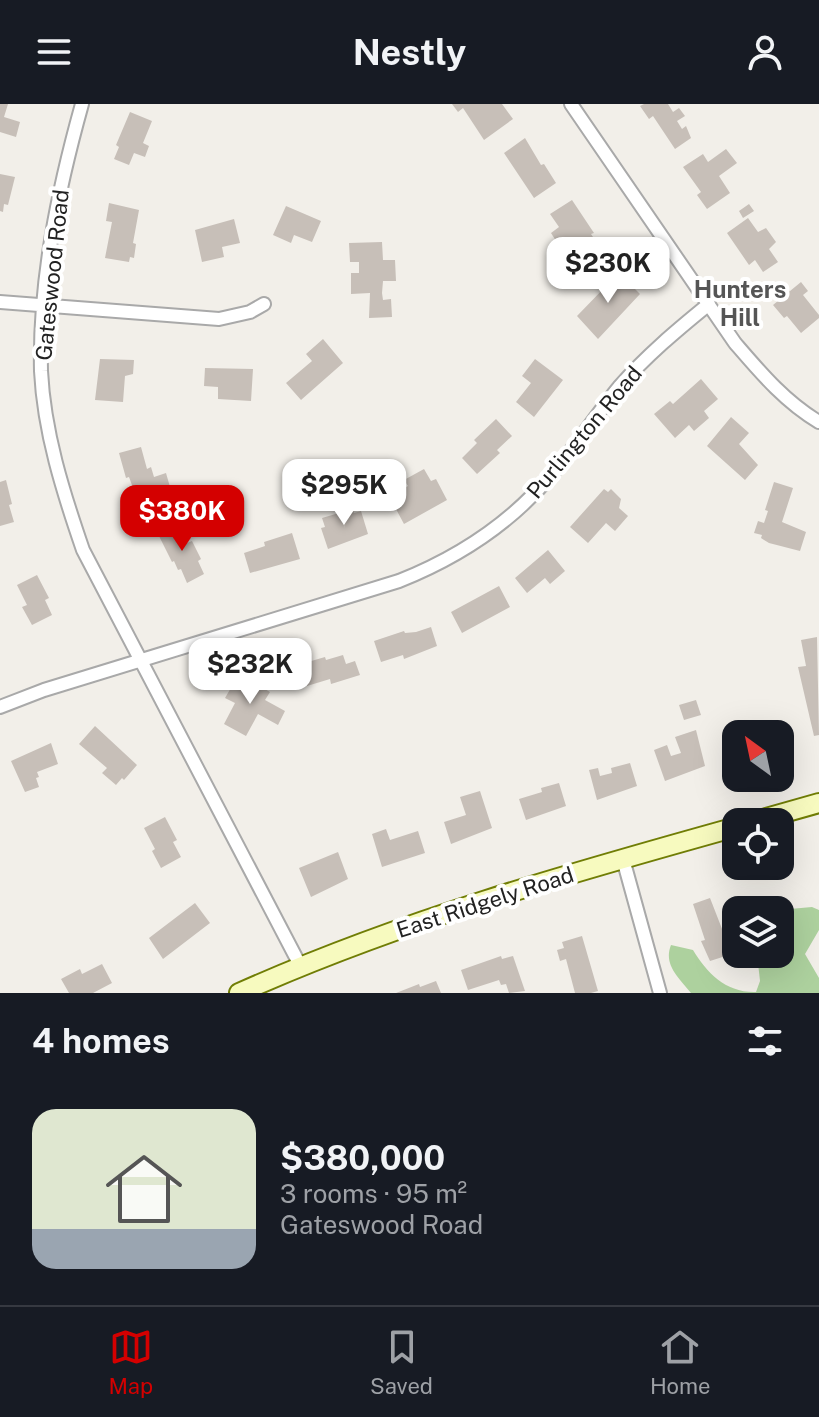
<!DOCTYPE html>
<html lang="en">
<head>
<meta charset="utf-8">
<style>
	body { margin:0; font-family:"Public Sans",sans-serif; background:#20242c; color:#f1f3f6; height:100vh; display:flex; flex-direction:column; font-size:30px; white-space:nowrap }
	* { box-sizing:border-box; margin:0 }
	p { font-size:26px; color:#9ea1a6 }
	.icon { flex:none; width:44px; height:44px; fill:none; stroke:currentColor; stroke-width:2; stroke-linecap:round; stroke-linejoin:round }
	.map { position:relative; height:889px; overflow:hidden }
	.side { display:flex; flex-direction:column; background:#171b24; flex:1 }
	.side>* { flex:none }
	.needle { width:52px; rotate:327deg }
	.fabs { position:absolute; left:722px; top:616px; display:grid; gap:16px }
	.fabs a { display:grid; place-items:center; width:72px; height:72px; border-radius:16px; background:#171b24; box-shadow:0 8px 32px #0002; font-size:40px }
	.price { position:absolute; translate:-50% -68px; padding:0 18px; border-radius:16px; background:#fff; color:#222; font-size:26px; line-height:52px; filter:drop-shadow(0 2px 4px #0008) }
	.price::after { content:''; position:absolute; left:50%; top:48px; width:24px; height:18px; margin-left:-12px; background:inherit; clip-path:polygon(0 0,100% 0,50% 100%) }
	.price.current { background:#d40000; color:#fff }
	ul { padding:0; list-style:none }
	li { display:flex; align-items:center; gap:24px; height:200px; padding:0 32px }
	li+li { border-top:2px solid #363941 }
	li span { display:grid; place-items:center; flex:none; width:224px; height:160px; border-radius:24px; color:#555 }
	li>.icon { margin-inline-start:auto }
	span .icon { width:96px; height:96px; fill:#fffc; stroke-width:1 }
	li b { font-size:34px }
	h2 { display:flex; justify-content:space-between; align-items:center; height:96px; padding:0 32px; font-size:34px }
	header { display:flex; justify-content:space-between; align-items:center; height:104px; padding:0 32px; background:#171b24; font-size:36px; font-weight:700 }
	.tab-bar { display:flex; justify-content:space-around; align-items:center; height:112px; border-top:2px solid #363941; background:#171b24; font-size:22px; color:#9ea1a6 }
	.tab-bar a { display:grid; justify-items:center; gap:4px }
	.tab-bar .current { color:#d40000 }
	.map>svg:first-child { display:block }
	.forest { fill:#add19e }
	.building { fill:#c7bfb8 }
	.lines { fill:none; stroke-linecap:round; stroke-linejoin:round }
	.street-casing { stroke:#a9a9a9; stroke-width:16 }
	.secondary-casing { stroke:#707d05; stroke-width:22 }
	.street { stroke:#fff; stroke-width:12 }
	.secondary { stroke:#f7fabf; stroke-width:18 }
	.labels { text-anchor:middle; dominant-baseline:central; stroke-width:8; stroke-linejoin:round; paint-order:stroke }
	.street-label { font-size:22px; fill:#222; stroke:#fff }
	.neighbourhood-label { font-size:24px; font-weight:bold; fill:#555; stroke:#fff }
</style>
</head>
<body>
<header><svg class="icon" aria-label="menu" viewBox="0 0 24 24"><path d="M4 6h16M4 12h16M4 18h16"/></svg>Nestly<svg class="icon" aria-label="person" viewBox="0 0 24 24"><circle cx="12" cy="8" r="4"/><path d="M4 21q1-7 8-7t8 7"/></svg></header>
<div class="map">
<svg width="819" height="889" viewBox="0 0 819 889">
	<rect width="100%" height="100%" fill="#f2efe9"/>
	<path class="forest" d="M748,794L782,799L790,805L812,803L819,806V826L805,850L819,874V889H691C679,874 663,861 671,841L693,846C707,869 726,889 756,888L760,877L757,850H780V806H739Z"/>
	<path class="building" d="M0,0H8L4,13L20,18L16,33L0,28Z
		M452,0H502L513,15L484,36L463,4L458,8Z
		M644,0H668L673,8L679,4L685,12L677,17L682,25L686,22L691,34L675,45L653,12L649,15L640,2Z
		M130,8L152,17L143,39L149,42L145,53L134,49L129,61L114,55L119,43L116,41Z
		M525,34L541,61L544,60L556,79L534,94L504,49Z
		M726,45L737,59L719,72L730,89L707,105L697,91L701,88L683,63L703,50L708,58Z
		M0,70L15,73L8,101L4,100L3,108L0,107Z
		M572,96L594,129L591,130L599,142L582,154L567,134L558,140L551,129L559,123L550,110Z
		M109,99L139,106L133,139L136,140L134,154L130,153L129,158L105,154L112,118L106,117Z
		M749,100L754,107L743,114L739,107Z
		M286,102L321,117L312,138L294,131L291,139L273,131Z
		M748,114L758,128L766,124L776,138L769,145L778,158L763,168L755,156L749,161L727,129Z
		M234,115L240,139L222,143L224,153L202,158L195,126Z
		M382,138L383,156H395L396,177H383L382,189L383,196L391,195L392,213L369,214L370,189L351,190V169H359V158H350L349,139Z
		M617,167L640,190L598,235L577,212L607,181L605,179Z
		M801,178L808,187L803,191L819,211V214L801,229L787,212L784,214L773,201Z
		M323,235L343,259L301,296L286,279L312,257L306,250Z
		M100,255L134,256L133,270L125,272L123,298L95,296Z
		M535,255L563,276L534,313L516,298L531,279L522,272Z
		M205,264L253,265L251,297L218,295V283L204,282Z
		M701,275L718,295L704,307L709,314L694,327L689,321L675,334L654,310L670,297L673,300Z
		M731,313L749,329L739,340L758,361L745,376L707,342Z
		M496,315L512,332L497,346L500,349L477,370L462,354L477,339L474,336Z
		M141,343L147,365L151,363L154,373L166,369L172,390L140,403L129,373L126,374L119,349Z
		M424,365L431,377L436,375L447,396L404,420L389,392L408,382L404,376Z
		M6,376L12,400L9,401L14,418L0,422V378Z
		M774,378L793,384L782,418L806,428L800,447L769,439L761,434L762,431L754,429L758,417L764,419L768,407L765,406Z
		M604,385L608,388L611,385L621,395L619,404L628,412L615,427L606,419L588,439L570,423Z
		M351,401L354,409L361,407L368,430L328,445L321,424L325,423L322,414L339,409L345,424L339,404Z
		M178,419L187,439L192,437L201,455L198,457L204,470L187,479L181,465L178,466L174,457L172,458L158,430Z
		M292,429L300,455L250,469L244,449L265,442L264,438Z
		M548,446L565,467L550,480L545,474L527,489L515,474Z
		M37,471L49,494L45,496L52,511L32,521L22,503L27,501L17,481Z
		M499,482L510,503L462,529L451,508Z
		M431,523L437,542L404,555L403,551L381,558L374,537L404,527L405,529L416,528Z
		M817,533L819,631L814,632L798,563L806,562L801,536Z
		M343,551L346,560L355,557L360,571L331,580L330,575L307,582L301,560L325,553L326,556Z
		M239,570L270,588L265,596L285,607L278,621L258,610L246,632L224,620L235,599L225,594Z
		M696,596L701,611L684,616L679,601Z
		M754,616L756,623L765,620L768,630H749L745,618Z
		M95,622L137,661L124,676L122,674L116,681L102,669L107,664L79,640Z
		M696,626L705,662L665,677L654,646L667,641L671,652L681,649L675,633Z
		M736,633V656L731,657L725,636Z
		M51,639L58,660L37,668L39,673L36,674L39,683L25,688L11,657Z
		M630,659L637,682L597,696L589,666L598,664L600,672L612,669L611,664Z
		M559,679L566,702L526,716L519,695L542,688L541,684Z
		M480,687L492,724L451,740L444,718L466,711L460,693Z
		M165,713L177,736L173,738L181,753L161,764L152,747L155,745L144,724Z
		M386,725L390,736L418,727L425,749L382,763L372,730Z
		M338,748L348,775L311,793L299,764Z
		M710,794L724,830L728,829L735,849L710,857L701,837L705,836L693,800Z
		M195,799L210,819L163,855L149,834Z
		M582,832L598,887L591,889H575L566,855L560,857L557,846L564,844L562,838Z
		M501,852L502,855L513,852L525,887L509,889L506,880L501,881L499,876L468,886L461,866Z
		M102,860L112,879L93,889H69L61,875L80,865L82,870Z
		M436,877L441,889H396L419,880L420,883Z"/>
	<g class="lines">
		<g class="street-casing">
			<path id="street" d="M82,0C58,86 39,177 41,267C44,328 63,388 83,446L301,863
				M571,0L735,239C760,268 785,298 819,318
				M0,198L219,215L250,208L264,200
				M0,603L44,586L399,477C457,454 511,419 552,370C576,342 596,311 619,283C646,252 677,226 709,200
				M623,755L660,889"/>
		</g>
		<g class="secondary-casing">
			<path id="secondary" d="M752,718L819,699
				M239,889C400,817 567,770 736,723"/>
		</g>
		<use href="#street" class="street"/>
		<use href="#secondary" class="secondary"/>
	</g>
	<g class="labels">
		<g class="street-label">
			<text transform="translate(52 171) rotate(-84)">Gateswood Road</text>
			<text transform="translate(584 328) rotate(-50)">Purlington Road</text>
			<text transform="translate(485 798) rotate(-18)">East Ridgely Road</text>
		</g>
		<g class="neighbourhood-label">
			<text x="740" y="185">Hunters<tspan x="740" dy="28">Hill</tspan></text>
		</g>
	</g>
</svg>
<div class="fabs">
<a><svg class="needle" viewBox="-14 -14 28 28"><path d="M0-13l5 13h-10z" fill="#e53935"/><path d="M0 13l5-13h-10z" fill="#9ea1a6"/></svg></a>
<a><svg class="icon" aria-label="locate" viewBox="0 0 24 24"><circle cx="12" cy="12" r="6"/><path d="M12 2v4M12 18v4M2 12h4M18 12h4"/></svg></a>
<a><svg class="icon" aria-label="layers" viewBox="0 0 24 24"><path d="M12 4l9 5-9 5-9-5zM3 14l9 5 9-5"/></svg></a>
</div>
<b class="price" style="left:608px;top:201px">$230K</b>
<b class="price" style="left:344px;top:423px">$295K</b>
<b class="price current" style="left:182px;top:449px">$380K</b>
<b class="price" style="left:250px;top:602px">$232K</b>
</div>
<section class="side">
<h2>4 homes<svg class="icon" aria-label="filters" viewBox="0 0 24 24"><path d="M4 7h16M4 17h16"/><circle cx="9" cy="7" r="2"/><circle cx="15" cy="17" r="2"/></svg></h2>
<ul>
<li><span style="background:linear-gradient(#dfe7d0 75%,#9aa5b1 0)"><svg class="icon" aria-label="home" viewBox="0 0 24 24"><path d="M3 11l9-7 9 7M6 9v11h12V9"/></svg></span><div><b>$380,000</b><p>3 rooms · 95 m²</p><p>Gateswood Road</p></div></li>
</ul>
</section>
<nav class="tab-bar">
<a class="current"><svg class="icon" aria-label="map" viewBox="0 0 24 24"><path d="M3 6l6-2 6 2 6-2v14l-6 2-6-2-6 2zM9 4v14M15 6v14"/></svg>Map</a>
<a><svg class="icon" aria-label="saved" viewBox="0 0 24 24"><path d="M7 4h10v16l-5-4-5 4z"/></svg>Saved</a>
<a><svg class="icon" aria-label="home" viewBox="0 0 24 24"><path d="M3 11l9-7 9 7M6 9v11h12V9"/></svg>Home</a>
</nav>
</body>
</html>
